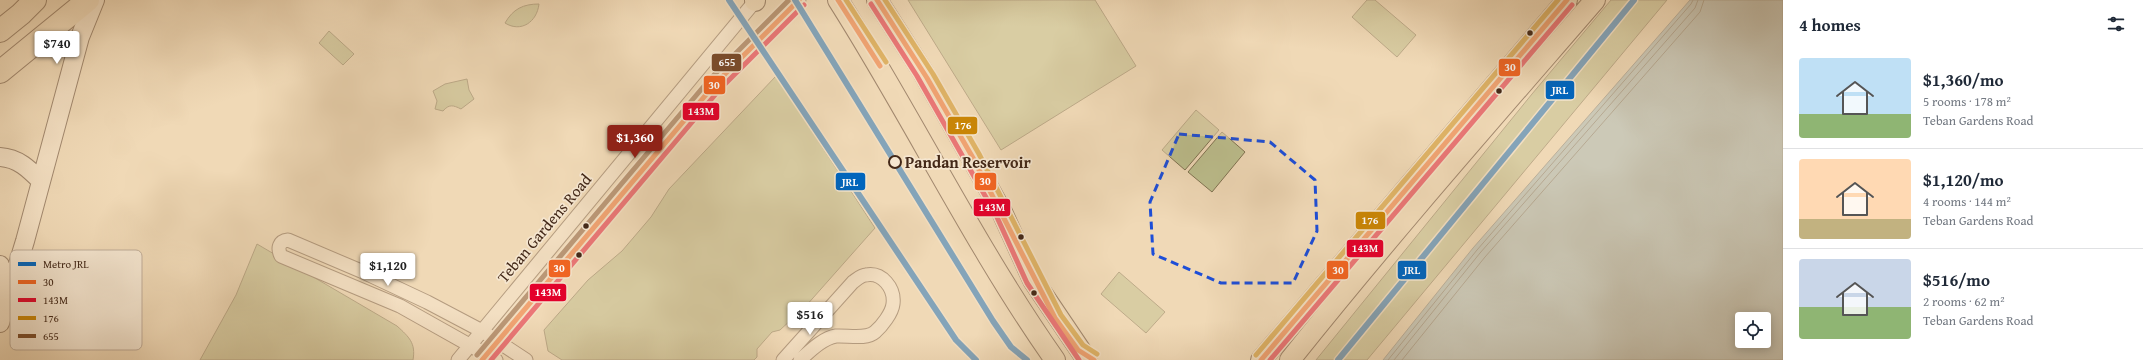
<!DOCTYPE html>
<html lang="en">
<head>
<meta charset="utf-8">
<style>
	body { margin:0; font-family:"Gentium Book Plus",serif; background:#f6f6f7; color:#1f2937; height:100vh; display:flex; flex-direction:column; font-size:15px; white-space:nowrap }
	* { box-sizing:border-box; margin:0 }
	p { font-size:13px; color:#747a83 }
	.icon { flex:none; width:22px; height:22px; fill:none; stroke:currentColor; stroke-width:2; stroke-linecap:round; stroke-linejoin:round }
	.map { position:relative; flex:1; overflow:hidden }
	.drawer { display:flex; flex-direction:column; background:#fff; width:360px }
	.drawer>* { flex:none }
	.tools { position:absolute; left:1735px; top:312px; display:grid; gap:8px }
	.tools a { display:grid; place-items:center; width:36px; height:36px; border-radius:4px; background:#fff; box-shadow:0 2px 10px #0003; font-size:20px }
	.price { position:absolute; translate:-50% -34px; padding:0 9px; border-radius:4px; background:#fff; color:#222; font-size:13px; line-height:26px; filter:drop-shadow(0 1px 2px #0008) }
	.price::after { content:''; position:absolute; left:50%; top:24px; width:12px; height:9px; margin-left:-6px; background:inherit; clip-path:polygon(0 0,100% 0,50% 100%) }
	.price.current { background:#8f2418; color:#fff }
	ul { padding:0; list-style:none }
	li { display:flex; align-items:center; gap:12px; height:100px; padding:0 16px }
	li+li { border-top:1px solid #e0e1e3 }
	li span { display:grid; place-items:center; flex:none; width:112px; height:80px; border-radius:4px; color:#555 }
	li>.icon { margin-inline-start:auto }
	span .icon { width:48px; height:48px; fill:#fffc; stroke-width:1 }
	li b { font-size:17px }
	h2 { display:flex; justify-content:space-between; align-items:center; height:48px; padding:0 16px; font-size:17px }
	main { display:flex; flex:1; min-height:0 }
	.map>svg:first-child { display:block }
	.green { fill:#bcbe8d; stroke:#807352 }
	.water { fill:#a0b7b9; stroke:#7b7e79; fill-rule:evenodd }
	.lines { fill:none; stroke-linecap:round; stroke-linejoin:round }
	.shore { stroke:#727068; stroke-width:1 }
	.street-casing { stroke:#6e5440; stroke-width:15 }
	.secondary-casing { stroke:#432818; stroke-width:20 }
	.primary-casing { stroke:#432818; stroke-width:22 }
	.highway-casing { stroke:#432818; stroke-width:24 }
	.street { stroke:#f5e6d0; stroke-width:13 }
	.secondary { stroke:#f5e6d0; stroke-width:18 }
	.primary { stroke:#f0d9b7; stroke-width:20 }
	.highway { stroke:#f0d9b7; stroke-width:22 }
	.bus-1-casing { stroke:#f5e6d0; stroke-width:8 }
	.bus-2-casing { stroke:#f5e6d0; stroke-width:8 }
	.bus-3-casing { stroke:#f5e6d0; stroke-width:8 }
	.bus-4-casing { stroke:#f5e6d0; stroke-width:8 }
	.bus-1 { stroke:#f26522; stroke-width:5 }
	.bus-2 { stroke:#e4002b; stroke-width:5 }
	.bus-3 { stroke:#ca8606; stroke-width:5 }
	.bus-4 { stroke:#7a4b2a; stroke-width:5 }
	.metro-1-casing { stroke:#f5e6d0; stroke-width:9 }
	.metro-1 { stroke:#0065bd; stroke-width:6 }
	.marked { fill:none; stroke:#1d4ed8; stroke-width:3; stroke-dasharray:8 5; stroke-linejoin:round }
	.bus-dot { fill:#432818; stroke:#f5e6d0; stroke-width:1.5 }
	.stop-dot { fill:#f5e6d0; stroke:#432818; stroke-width:2 }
	.labels { text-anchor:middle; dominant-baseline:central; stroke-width:3.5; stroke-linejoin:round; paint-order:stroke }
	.stop-label { font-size:16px; font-weight:bold; fill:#432818; stroke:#f5e6d0; text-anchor:start }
	.street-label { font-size:16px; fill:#432818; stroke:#f5e6d0 }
	.key { fill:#f5e6d0; stroke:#c0ad99; stroke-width:1 }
	.key-label { font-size:11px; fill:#432818 }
	.line-badge { stroke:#f5e6d0; stroke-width:1.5 }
	.badge-label { font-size:11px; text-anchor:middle; font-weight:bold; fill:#fff }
</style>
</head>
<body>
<main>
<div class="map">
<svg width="1783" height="360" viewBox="0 0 1783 360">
	<rect width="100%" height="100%" fill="#f0d9b7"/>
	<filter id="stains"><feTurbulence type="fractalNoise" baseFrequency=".005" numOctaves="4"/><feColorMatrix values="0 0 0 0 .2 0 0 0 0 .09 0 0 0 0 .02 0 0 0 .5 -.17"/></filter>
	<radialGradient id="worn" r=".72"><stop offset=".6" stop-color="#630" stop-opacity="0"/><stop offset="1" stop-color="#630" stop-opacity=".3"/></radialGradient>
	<path class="green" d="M908,0H1095L1136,66L1001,150Z
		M1367,0H1375L1416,35L1397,57L1352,17Z
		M1611,0H1667L1367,360H1316L1532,94Z
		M539,4C537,22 521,33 505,23C513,9 523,4 539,4Z
		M329,31L354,54L343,65L319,43Z
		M776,76L875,228L805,307L780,330L772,332L757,349V357L754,360H562L548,351L544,330L588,280L622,251L651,217L669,189Z
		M467,79L469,90L474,99L461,109C453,105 449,104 443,111L435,109L437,101L433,91L445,84Z
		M1196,110L1219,130L1185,170L1162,150Z
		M1222,132L1245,152L1212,192L1188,172Z
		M257,244L397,326C409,337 416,343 413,360H200L236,295Z
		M1119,272L1165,312L1146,333L1101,294Z"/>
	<path class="water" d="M1690,0H1783V360H1383L1473,248ZM1742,319H1764V341H1742Z"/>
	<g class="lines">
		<path class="shore" d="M1388,360L1477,250L1691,4L1693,0
			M1394,360L1480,253L1695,8L1698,0
			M1402,360L1485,257L1700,12L1704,0"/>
		<g class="street-casing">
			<path id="street" d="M492,348L715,84L799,0
				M458,360L756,0
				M496,360L400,306L281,256C277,248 279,241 288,240L361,271L427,302L482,331L526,360
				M783,360L853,282C856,280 861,275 866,275C882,272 895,288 893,304C892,313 882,326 875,332C866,340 847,335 836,336C823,338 810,351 800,360"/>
		</g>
		<g class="secondary-casing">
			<path id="secondary" d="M0,157C18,158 29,169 41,181
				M0,265L7,298
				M0,323L25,241L80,37L95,0"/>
		</g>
		<g class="primary-casing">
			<path id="primary" d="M838,0C913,118 974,245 1055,360
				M877,0L923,72L974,162L1002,212L1033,280L1087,360
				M755,1V0
				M1261,360L1567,0
				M1290,360C1388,237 1492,119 1595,0"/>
		</g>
		<g class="highway-casing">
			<path id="highway" d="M0,31L21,14L35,0
				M0,72L88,0"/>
		</g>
		<use href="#street" class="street"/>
		<use href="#secondary" class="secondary"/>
		<use href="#primary" class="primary"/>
		<use href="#highway" class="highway"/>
		<g class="bus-1-casing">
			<path id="bus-1" d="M838,0L880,66
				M877,0L927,78L973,158L1055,318L1078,350L1094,360
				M482,360L715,84L799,0
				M1261,360L1567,0"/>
		</g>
		<g class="bus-2-casing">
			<path id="bus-2" d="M871,4L917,76L996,215L1027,283L1079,360
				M491,360L720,89L804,5
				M1270,360L1572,5"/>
		</g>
		<g class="bus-3-casing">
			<path id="bus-3" d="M846,0L886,62
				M885,0L933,74L979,154L1061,315L1083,345L1097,354
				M1256,355L1558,0"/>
		</g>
		<g class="bus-4-casing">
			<path id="bus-4" d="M477,355L710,79L789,0"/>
		</g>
		<use href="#bus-1" class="bus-1"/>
		<use href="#bus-2" class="bus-2"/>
		<use href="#bus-3" class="bus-3"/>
		<use href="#bus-4" class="bus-4"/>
		<g class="metro-1-casing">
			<path id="metro-1" d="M729,0L956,340L976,360
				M795,0L993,321L1011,347L1027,360
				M1338,360L1634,0"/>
		</g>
		<use href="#metro-1" class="metro-1"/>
	</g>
	<path d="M0 0H1783V360H0ZM1179,134L1270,142L1315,180L1317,231L1293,283H1221L1153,254L1150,202Z" fill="#f0d9b7" fill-opacity=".55" fill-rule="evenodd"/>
	<path class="marked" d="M1179,134L1270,142L1315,180L1317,231L1293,283H1221L1153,254L1150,202Z"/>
	<g class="bus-dot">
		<circle cx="1530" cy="33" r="3.5"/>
		<circle cx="1499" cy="91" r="3.5"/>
		<circle cx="586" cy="226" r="3.5"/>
		<circle cx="1021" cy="237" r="3.5"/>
		<circle cx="579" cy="255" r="3.5"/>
		<circle cx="1034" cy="293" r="3.5"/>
	</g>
	<circle class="stop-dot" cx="895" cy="162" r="6"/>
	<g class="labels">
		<g class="stop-label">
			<text x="905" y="162">Pandan Reservoir</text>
		</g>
		<g class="street-label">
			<text transform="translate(544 228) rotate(-50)">Teban Gardens Road</text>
		</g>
	</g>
	<rect x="10" y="250" width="132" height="100" rx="6" class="key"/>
	<rect x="18" y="262" width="18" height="4" fill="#0065bd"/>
	<rect x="18" y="280" width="18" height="4" fill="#f26522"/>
	<rect x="18" y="298" width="18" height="4" fill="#e4002b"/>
	<rect x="18" y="316" width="18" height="4" fill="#ca8606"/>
	<rect x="18" y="334" width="18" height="4" fill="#7a4b2a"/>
	<g class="key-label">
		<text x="43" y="268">Metro JRL</text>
		<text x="43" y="286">30</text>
		<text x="43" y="304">143M</text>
		<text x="43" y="322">176</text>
		<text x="43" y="340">655</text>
	</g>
	<g class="line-badge">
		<rect x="711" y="53" width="31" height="19" rx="4" fill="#7a4b2a"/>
		<rect x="1498" y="58" width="23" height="19" rx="4" fill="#f26522"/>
		<rect x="703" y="75" width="23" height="20" rx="4" fill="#f26522"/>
		<rect x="1545" y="80" width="30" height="20" rx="4" fill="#0065bd"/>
		<rect x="682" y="102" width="38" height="19" rx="4" fill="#e4002b"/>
		<rect x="947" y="116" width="31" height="19" rx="4" fill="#ca8606"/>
		<rect x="974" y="172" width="23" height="19" rx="4" fill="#f26522"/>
		<rect x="835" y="172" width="31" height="19" rx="4" fill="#0065bd"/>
		<rect x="973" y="198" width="38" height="19" rx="4" fill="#e4002b"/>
		<rect x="1355" y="211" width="31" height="19" rx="4" fill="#ca8606"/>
		<rect x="1346" y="239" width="38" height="19" rx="4" fill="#e4002b"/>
		<rect x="548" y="259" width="23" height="19" rx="4" fill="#f26522"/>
		<rect x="1326" y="260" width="23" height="20" rx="4" fill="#f26522"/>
		<rect x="1397" y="260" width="30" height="20" rx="4" fill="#0065bd"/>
		<rect x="529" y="283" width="38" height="19" rx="4" fill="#e4002b"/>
	</g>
	<g class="badge-label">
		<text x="727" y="66">655</text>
		<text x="1510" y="71">30</text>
		<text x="714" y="89">30</text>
		<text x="1560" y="94">JRL</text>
		<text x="701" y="115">143M</text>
		<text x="963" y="129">176</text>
		<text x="985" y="185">30</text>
		<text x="850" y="186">JRL</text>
		<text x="992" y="211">143M</text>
		<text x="1370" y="224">176</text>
		<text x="1365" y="252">143M</text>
		<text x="559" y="272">30</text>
		<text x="1338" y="274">30</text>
		<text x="1412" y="274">JRL</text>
		<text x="548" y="296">143M</text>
	</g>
	<rect width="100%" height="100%" filter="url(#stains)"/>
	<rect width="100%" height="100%" fill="url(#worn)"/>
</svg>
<div class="tools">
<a><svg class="icon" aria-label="locate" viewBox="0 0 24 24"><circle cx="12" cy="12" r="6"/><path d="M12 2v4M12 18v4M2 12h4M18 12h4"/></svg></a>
</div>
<b class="price" style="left:57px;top:65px">$740</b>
<b class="price current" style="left:635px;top:159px">$1,360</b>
<b class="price" style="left:388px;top:287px">$1,120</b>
<b class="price" style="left:810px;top:336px">$516</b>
</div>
<section class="drawer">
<h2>4 homes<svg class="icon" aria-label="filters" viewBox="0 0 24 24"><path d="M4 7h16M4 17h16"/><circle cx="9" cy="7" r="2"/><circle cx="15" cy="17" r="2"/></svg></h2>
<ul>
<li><span style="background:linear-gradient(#bfe0f5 70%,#8fb573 0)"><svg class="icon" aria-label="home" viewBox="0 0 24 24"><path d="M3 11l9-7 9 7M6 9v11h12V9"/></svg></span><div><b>$1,360/mo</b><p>5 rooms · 178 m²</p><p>Teban Gardens Road</p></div></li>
<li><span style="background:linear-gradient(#ffd9b3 75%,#c2b280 0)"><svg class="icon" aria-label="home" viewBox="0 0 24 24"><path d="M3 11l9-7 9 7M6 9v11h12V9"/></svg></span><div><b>$1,120/mo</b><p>4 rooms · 144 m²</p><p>Teban Gardens Road</p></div></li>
<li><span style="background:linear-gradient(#c9d6e8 60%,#8fb573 0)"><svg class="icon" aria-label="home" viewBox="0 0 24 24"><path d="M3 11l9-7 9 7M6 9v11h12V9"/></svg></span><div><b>$516/mo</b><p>2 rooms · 62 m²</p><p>Teban Gardens Road</p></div></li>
</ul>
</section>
</main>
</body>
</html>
